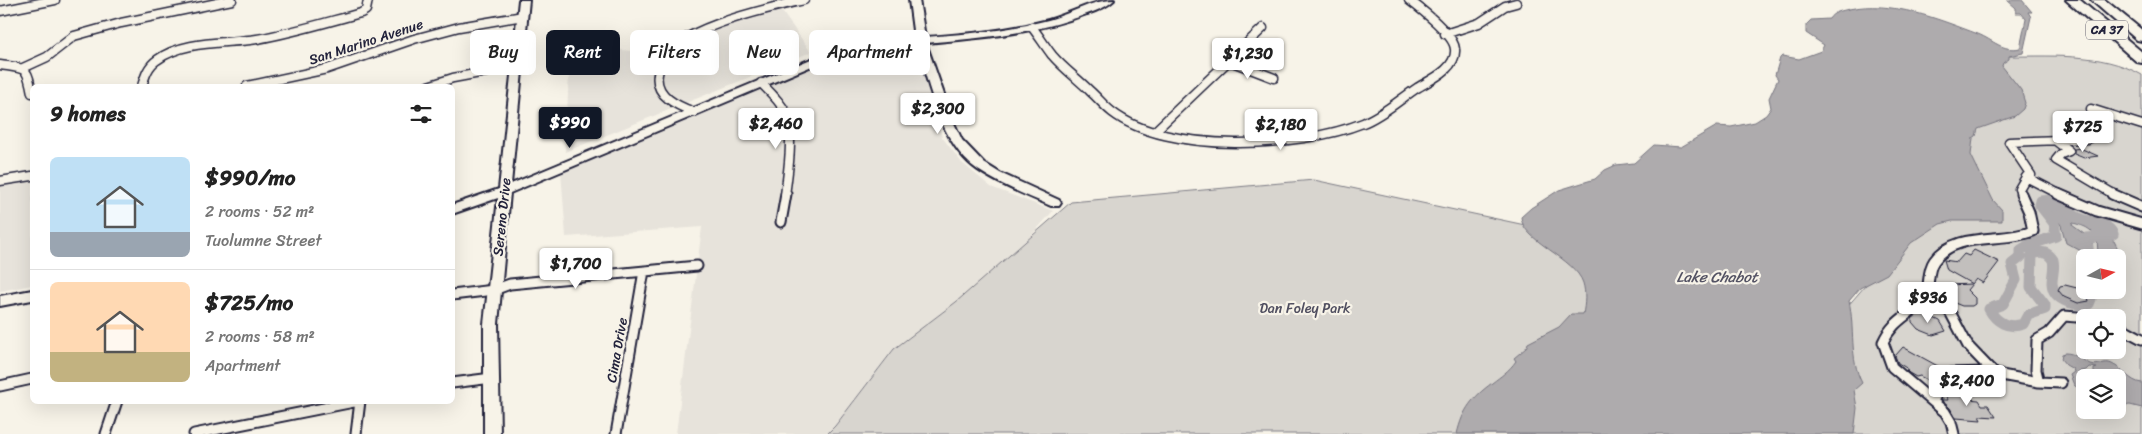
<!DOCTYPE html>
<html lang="en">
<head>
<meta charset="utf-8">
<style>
	body { margin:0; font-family:Sriracha,sans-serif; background:#f6f6f6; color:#222; height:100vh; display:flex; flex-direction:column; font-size:19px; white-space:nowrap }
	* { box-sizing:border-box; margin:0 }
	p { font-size:16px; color:#767676 }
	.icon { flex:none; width:28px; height:28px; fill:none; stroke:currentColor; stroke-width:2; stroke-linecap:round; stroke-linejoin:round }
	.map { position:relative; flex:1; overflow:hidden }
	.sheet { position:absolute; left:30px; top:84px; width:425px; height:320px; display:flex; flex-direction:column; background:#fff; border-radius:8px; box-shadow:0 5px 20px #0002 }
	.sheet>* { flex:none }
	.top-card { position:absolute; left:470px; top:30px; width:475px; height:45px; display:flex; gap:10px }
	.needle { width:32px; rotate:82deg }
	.tools { position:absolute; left:2076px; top:249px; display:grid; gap:10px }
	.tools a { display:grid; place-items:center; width:50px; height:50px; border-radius:8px; background:#fff; box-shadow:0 5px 20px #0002; font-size:25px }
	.price { position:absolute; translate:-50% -42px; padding:0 11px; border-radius:5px; background:#fff; color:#222; font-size:16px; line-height:32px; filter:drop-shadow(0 1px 2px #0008) }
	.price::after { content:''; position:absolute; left:50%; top:30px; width:15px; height:11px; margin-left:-8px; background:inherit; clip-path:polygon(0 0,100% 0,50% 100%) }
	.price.on { background:#111827; color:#fff }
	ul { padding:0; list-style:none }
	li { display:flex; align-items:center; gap:15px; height:125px; padding:0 20px }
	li+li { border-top:1px solid #e0e0e0 }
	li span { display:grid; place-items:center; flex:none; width:140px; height:100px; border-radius:8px; color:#555 }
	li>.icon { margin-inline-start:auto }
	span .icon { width:60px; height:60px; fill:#fffc; stroke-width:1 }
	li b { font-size:21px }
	h2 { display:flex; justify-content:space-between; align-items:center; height:60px; padding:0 20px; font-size:21px }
	.pill { padding:0 18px; border-radius:8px; background:#fff; box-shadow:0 5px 20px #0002; font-size:18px; line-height:45px }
	.pill.on { background:#111827; color:#fff }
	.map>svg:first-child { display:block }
	.built { fill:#e7e3db }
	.green { fill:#d8d5cf; stroke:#7d7c85; fill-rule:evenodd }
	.water { fill:#aeabad; stroke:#76747f }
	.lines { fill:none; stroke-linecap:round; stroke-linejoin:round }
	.canal { stroke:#aeabad; stroke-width:11 }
	.building { fill:#c2bfbd; stroke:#22223b }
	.street-far1-casing { stroke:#22223b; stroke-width:11 }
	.street-casing { stroke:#22223b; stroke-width:13 }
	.secondary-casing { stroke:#22223b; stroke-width:4 }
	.highway-casing { stroke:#22223b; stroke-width:4 }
	.street-far1 { stroke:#f7f3e8; stroke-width:8 }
	.street { stroke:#f7f3e8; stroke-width:9 }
	.secondary { fill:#f7f3e8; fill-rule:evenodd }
	.highway { fill:#f7f3e8; fill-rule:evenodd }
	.labels { text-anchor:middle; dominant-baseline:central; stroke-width:4.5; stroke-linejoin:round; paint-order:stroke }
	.shield { fill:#f7f3e8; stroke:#62616f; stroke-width:1 }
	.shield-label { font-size:12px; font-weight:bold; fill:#22223b }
	.street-label { font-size:14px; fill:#22223b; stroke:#f7f3e8 }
	.park-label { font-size:14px; fill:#504f60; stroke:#f7f3e8 }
	.water-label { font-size:15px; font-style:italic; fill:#535263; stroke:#f7f3e8 }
</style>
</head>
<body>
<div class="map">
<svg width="2142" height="434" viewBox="0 0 2142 434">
	<rect width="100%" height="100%" fill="#f7f3e8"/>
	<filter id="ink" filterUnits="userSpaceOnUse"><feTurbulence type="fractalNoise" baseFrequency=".02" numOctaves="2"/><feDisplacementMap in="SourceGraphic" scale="10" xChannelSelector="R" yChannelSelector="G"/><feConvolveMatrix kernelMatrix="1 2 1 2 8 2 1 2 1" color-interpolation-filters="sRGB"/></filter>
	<g filter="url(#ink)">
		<path class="built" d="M780,9L811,52L565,152L570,55L611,49L673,55L688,40L707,31Z
			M916,46L920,56L942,137L962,163L991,187L1053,211L1022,246L956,303L894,349L835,426L827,434H676L702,227L566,237L561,171L788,76L850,54L879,49Z
			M32,180V285L0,291V185Z"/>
		<path class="green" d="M2001,56C2048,57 2100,51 2142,75V434H1839L1846,308L1923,219L1948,137ZM2085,258H2118V290H2085ZM2085,318H2118V350H2085ZM2085,378H2118V410H2085Z
			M1314,180L1600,241L1577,434H827L835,426L894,349L956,302L1071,202Z"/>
		<path class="water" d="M2007,0H2022L2032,12H2028L2031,17L2023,53L2009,56V59L2003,63L2002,66L2021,90L2025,103L2023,109L2015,116L1978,129L1976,136L1973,138L1971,155L1993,200L2002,210V221H1952L1940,224L1911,243L1887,274L1860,288L1849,301C1855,328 1849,358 1862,383L1854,390L1857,408L1854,434H1457C1463,409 1472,398 1492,383C1501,376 1509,371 1516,361L1514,358L1526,348L1528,343L1559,327L1571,314H1583C1585,304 1586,293 1583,283C1575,258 1522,241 1521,217L1531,208L1559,190L1595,179L1605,170L1616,165L1634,163L1654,145L1681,147L1717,126L1731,127L1755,122L1766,115L1771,108L1769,98L1778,79L1775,75L1780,58L1782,56L1799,59L1821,51L1824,45L1806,33V25L1811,20L1829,19C1833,12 1841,11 1849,9C1892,0 1938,19 1978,34C1993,40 2003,52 2020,48L2026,19L2021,13H2016V8Z
			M2049,203C2061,202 2065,210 2074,216C2085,223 2103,221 2110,233L2107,235L2093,233C2088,227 2081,225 2073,223L2072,225L2092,240L2093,256L2098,257L2085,258V286L2083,252L2066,243L2061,225L2046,206Z
			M2100,238L2114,241L2119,251L2123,253V260L2118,262V258L2102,257V256L2094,253H2098L2097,239Z
			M2065,353C2076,353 2081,360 2090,364C2099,367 2104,360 2112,364C2123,369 2130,382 2142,383V408L2130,405L2122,406L2124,413L2119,417L2108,415L2101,410H2118V403L2120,402L2118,400V378L2094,377V369L2097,368L2089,367L2086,370L2079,371L2080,373L2086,377L2085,394L2074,385L2070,375L2074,372L2073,369L2066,365L2061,359L2062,354Z"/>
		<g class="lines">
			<path class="canal" d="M2089,258L2087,238L2110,236L2113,234C2106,220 2091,224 2079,218C2064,211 2059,198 2041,201L2040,205L2054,223L2056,236L2029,245L2021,250V257L2012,264L2016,280L2003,304L1989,309C1996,322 2008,329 2023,324L2028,315L2045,309V305L2031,287L2032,255C2040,250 2048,252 2053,260C2055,268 2052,275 2052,283C2053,301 2075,306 2089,304L2091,299L2090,290"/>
		</g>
		<path class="building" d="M2080,148L2098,156L2084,158L2074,154V149Z
			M1974,250L1999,262L1983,283L1976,279L1972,284L1947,270L1944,260L1957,262L1964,254L1969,256Z
			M1972,284L1967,290L1975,298V304L1972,306H1962L1952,302L1942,292L1944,287L1947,285Z
			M2065,285L2081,289L2087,294L2089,301L2078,303L2064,297L2058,290L2060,286Z
			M1923,313L1940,321L1946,331L1933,335L1918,329L1912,322V319L1918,314Z
			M1903,347L1945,370L1934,384L1920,376L1916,377L1909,373L1906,370L1908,369L1898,363L1895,356Z
			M1953,393H1964L1968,399L1979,400L1982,405H1988L1996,417L1979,416L1981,420L1956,418L1950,408L1941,400H1948L1945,394L1954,395Z"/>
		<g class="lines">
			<g class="street-far1-casing">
				<path id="street-far1" d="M0,11L55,0
					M1032,27C1039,36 1045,46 1052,55C1063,68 1078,79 1090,91C1098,98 1104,106 1112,112C1167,155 1301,148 1363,123C1383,115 1399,100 1417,88C1430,80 1457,69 1455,49C1454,35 1421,9 1409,0
					M1445,34L1479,23L1505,6L1516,3
					M1230,61L1274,78
					M0,65C27,69 27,66 32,93
					M23,68L47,57L74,36L121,23L232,0
					M761,83C770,92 780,101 786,113C794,133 788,174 785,195
					M142,86C145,76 148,66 157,60C184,40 225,44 257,39C292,33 327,22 361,13L366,10L368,0
					M247,86L327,69L414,39L459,27L523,16
					M428,86L453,78L518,66
					M694,112C678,106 654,96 658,74C659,71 659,67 660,63C674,28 770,8 804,0
					M1154,132L1263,28
					M2056,141L2069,151L2061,154L2056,160L2115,195
					M2026,177L2061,195
					M0,181L32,176
					M2022,195L2019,189L2026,177L2031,175L2009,142L2088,139L2092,134L2091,109L2142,125"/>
			</g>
			<g class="street-casing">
				<path id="street" d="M2058,194L2097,211L2142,224
					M2112,194L2142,207
					M781,222L786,194
					M452,295L494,290L510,284L697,266
					M1926,295L1950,312L1968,346L1993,372
					M2118,326L2142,339
					M2039,382L2061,383
					M452,383L492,378
					M0,386L32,379
					M1933,400L1951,373L1985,372L2039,382L2036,370L2037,340L2049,333L2064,316L2090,318
					M106,434L117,401
					M194,434L359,401
					M356,434L360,401
					M616,434L644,271
					M1954,434L1951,422L1945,412L1892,367L1883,342C1894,318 1911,316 1924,298C1931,288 1926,272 1934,261C1956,230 2001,244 2033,231L2029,212L2021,194"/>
			</g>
			<g class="secondary-casing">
				<path id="secondary" d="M519,0H529L511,184L823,54L858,45L914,38L909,0H919L925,37C965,34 1005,31 1044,21C1067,16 1091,0 1114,0C1107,7 1096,11 1087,14C1035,34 981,38 926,43L954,123L962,140L984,163L1000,173L1059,200L1061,203L1059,206H1051C1026,195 1000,185 978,170C940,144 930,85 916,44L858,52L831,58L510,193L498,324L500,434H484V324L498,198L452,214V205L499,189Z
					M32,290V300L0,306V296Z"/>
			</g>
			<g class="highway-casing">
				<path id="highway" d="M2066,0H2080L2142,52V63L2137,62Z
					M2091,0H2105L2142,30V41L2137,40Z"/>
			</g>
			<use href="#street-far1" class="street-far1"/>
			<use href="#street" class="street"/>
			<use href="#secondary" class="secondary"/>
			<use href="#highway" class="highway"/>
		</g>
	</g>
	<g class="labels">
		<rect class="shield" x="2086" y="20.5" width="42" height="19" rx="4"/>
		<g class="shield-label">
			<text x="2107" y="30">CA 37</text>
		</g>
		<g class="street-label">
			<text transform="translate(366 42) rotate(-18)">San Marino Avenue</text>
			<text transform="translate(502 217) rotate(-84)">Sereno Drive</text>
			<text transform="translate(617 350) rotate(-80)">Cima Drive</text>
		</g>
		<g class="park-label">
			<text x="1305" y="308">Dan Foley Park</text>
		</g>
		<g class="water-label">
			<text x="1717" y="277">Lake Chabot</text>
		</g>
	</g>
</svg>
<div class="tools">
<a><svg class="needle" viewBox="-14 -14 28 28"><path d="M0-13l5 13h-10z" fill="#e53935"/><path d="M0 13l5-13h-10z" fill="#767676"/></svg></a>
<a><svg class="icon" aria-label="locate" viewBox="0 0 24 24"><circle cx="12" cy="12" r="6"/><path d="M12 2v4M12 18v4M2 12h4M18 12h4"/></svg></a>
<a><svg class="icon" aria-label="layers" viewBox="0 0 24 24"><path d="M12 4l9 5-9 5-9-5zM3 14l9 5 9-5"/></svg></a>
</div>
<b class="price" style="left:1248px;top:80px">$1,230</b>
<b class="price" style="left:938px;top:135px">$2,300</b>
<b class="price on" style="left:570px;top:149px">$990</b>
<b class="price" style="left:776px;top:150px">$2,460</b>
<b class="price" style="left:1281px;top:151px">$2,180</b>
<b class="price" style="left:2083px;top:153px">$725</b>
<b class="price" style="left:576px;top:290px">$1,700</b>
<b class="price" style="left:1928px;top:324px">$936</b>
<b class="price" style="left:1967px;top:407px">$2,400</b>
<div class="top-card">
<a class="pill">Buy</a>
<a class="pill on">Rent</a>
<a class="pill">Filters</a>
<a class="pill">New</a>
<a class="pill">Apartment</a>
</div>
<section class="sheet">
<h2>9 homes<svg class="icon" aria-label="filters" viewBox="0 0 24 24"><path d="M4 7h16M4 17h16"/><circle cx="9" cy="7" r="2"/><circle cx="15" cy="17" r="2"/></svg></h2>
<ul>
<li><span style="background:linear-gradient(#bfe0f5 75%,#9aa5b1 0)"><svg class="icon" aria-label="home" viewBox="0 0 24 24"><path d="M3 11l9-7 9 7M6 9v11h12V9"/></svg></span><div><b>$990/mo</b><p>2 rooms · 52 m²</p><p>Tuolumne Street</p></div></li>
<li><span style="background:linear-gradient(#ffd9b3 70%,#c2b280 0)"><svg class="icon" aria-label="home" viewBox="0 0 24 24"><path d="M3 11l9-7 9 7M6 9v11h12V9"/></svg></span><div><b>$725/mo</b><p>2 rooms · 58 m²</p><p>Apartment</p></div></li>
</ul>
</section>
</div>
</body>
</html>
